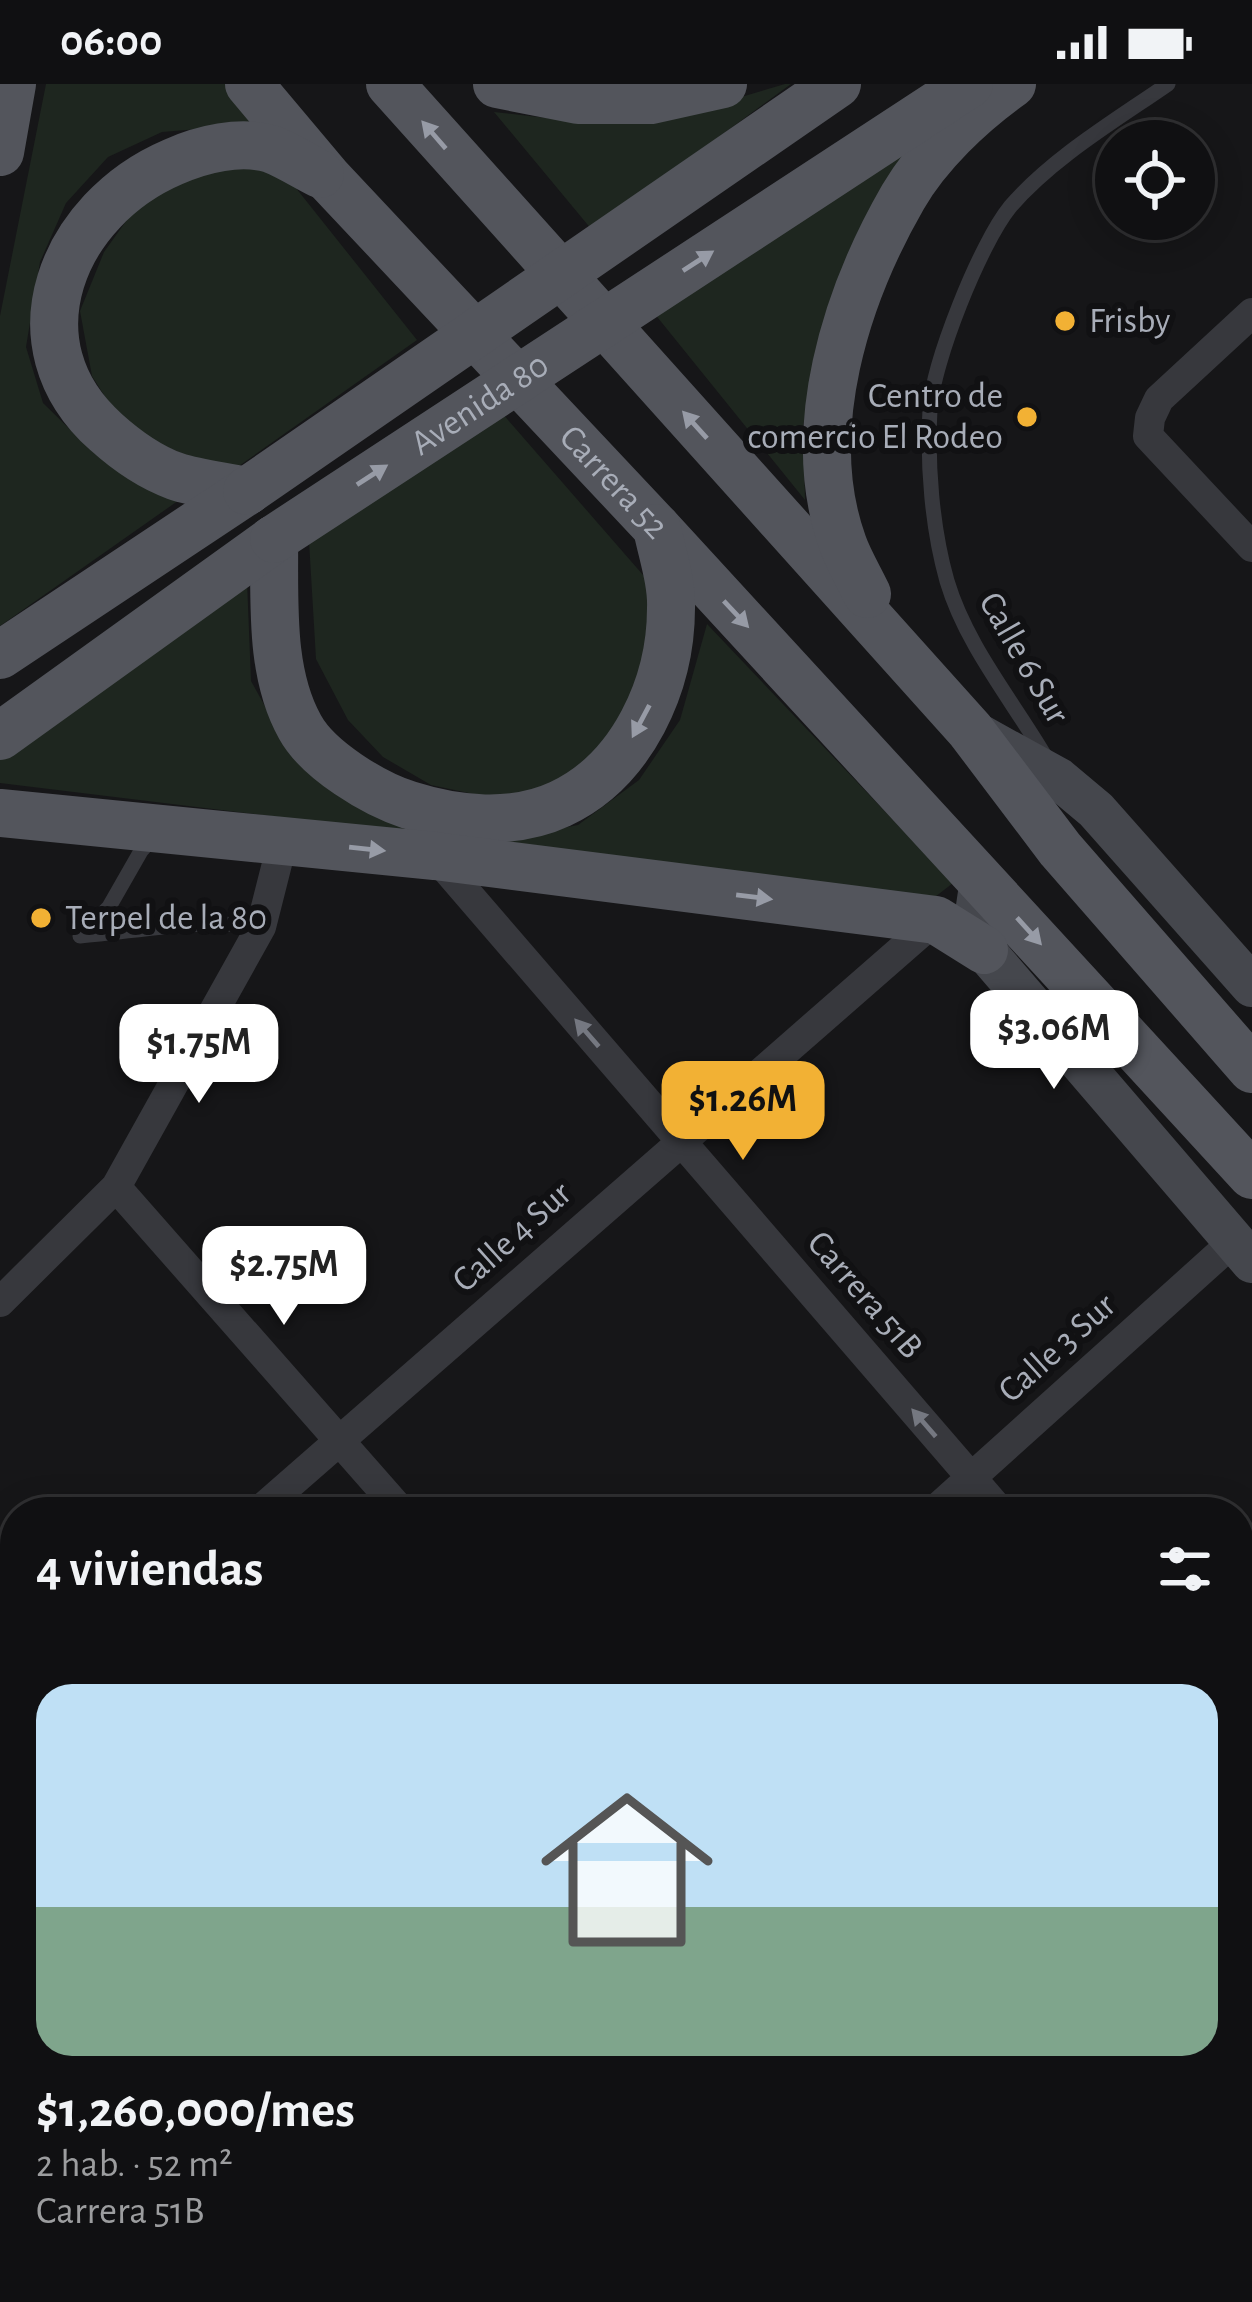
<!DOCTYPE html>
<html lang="es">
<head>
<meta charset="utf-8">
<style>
	body { margin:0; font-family:"Alegreya Sans",sans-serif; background:#19191b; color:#f1f3f6; height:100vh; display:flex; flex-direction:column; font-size:45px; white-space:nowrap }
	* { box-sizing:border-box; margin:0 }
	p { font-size:39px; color:#9c9d9f }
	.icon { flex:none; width:66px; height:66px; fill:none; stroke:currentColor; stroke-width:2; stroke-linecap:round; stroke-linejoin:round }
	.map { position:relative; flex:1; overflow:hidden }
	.side { position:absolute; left:0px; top:1413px; width:1254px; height:807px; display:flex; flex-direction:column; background:#101012; border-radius:48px 48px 0 0; box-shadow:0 6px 30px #0003,0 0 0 3px #303032 }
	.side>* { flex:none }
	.controls { position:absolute; left:1095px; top:36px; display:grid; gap:24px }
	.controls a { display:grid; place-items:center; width:120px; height:120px; border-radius:50%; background:#101012; box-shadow:0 6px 30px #0003,0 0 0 3px #303032; font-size:60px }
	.price { position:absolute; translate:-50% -102px; padding:0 27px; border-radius:24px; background:#fff; color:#222; font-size:39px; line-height:78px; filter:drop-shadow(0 3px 6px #0008) }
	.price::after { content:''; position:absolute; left:50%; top:72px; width:36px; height:27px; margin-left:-18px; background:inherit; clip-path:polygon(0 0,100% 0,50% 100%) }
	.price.selected { background:#f2b134; color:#111 }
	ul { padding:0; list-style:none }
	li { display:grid; align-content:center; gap:24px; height:636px; padding:0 36px }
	li span { display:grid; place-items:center; height:372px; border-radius:36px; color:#555 }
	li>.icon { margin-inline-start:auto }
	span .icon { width:216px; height:216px; fill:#fffc; stroke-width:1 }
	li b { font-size:51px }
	h2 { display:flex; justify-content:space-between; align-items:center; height:144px; padding:0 36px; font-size:51px }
	.status { display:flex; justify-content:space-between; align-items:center; height:84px; padding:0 60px; background:#101012; direction:ltr }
	.status svg { height:33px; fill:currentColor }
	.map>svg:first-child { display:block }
	.green { fill:#1e261f }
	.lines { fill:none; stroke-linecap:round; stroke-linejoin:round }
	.lane { stroke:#37383d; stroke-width:15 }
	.street { stroke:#37383d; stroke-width:30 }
	.secondary { stroke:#45474d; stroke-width:42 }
	.primary { stroke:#53555c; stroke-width:48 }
	.primary-bridge { stroke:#53555c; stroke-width:48 }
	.oneway { fill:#979ba6 }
	.oneway2 { fill:#757881 }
	.poi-dot { fill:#f2b134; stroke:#111113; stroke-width:4.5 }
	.labels { text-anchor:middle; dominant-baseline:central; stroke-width:12; stroke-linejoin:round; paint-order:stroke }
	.poi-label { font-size:36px; fill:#a8adb8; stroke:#111113; text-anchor:start }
	.street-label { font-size:36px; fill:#a8adb8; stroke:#111113 }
</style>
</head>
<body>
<div class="status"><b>06:00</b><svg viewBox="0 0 49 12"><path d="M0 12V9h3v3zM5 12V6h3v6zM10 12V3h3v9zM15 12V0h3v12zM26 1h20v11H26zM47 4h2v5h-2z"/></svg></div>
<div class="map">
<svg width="1252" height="2218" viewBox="0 0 1252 2218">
	<rect width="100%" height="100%" fill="#161618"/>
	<path class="green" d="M46,0H228L259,40L162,48L108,73L66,119L40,178L26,263L43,319L95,370L182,414L0,542V232Z
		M785,0H791L592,146L494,28L599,40L674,33Z
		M937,36L818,266L803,342L805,416L654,229Z
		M237,80L284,89L417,256L229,389L126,346L92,292L80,227L104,168L139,119L185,89Z
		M501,328L657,507L634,625L588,679L545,705L497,715L431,701L383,673L348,636L316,575L309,457Z
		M247,497L251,597L280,649L528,751L578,741L639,696L680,636L707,540L953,799L935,813L0,699V669Z"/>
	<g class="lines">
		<path class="lane" d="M1045,672C1012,616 966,561 947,497C932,444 927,381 930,325C933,278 980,160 1010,123C1052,74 1116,36 1168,0
			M80,852C140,847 202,834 261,843
			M80,852L109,823L141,767L153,754"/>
		<path class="street" d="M1252,229L1159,315L1150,334L1148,352L1252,463
			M435,772L1001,1428
			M116,1103L402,1428
			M0,1218L116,1103L261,843L283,756
			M258,1428L940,832
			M933,1428L1233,1158
			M0,1621L15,1638
			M494,2205L505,2218
			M1086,2205L1097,2218
			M36,2218L51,2205"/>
		<path class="secondary" d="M972,647L1059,695L1096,726L1252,902
			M981,795L976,829L984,866L1252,1178
			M1239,1733L1252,1721
			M1239,1792L1252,1781
			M695,2218L710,2205
			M764,2218L778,2205"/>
		<g class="primary">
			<path id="s1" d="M249,0L328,94L657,444L1252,1091"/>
			<path d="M390,0L970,646L1060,765L1252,985"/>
			<path d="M497,0L578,16H651L723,0"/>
			<path d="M0,68L12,0"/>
			<path d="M247,407C224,402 198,400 175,392C150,383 126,366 106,348C6,259 63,125 173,78C202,65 240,56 271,65C287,71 304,82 320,90"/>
			<path d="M274,455C275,515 269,588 300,643C318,676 374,710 409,721C456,736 513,742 560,720C633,686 671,600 671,524C672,498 662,469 657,444"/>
			<path d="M867,510C859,493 849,477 843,460C802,347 846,212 903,113C928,70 971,29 1012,0"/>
			<path d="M0,571L247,407"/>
			<path d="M0,652L274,455"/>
			<path d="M0,729L435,772L936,836L984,866"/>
		</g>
		<g class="primary-bridge">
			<path d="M247,407L837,0"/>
			<path id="s2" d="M274,455L969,0"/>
		</g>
	</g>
	<defs><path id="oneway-solid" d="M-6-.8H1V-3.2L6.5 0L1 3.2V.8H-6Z" transform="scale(3)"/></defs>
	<g class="oneway">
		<use href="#oneway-solid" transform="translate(434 51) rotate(-131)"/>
		<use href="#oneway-solid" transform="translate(698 177) rotate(-33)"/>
		<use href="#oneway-solid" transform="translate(695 341) rotate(-132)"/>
		<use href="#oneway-solid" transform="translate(372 391) rotate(-33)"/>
		<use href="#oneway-solid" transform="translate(736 530) rotate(47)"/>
		<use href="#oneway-solid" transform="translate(641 637) rotate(118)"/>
		<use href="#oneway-solid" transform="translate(367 765) rotate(6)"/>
		<use href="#oneway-solid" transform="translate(754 813) rotate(7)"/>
		<use href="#oneway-solid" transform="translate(1029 847) rotate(48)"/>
	</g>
	<g class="oneway2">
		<use href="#oneway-solid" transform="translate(587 949) rotate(-131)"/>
		<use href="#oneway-solid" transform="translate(924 1339) rotate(-131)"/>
	</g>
	<g class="poi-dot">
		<circle cx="1065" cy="237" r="12"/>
		<circle cx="1027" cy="333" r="12"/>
		<circle cx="41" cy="834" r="12"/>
	</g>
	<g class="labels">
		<g class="poi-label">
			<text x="1089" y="237">Frisby</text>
			<text x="1003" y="312" text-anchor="end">Centro de<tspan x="1003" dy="41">comercio El Rodeo</tspan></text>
			<text x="65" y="834">Terpel de la 80</text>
		</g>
		<g class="street-label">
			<text stroke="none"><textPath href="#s2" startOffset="246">Avenida 80</textPath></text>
			<text stroke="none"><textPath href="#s1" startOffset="540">Carrera 52</textPath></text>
			<text transform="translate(1024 574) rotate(60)">Calle 6 Sur</text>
			<text transform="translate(512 1153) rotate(-42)">Calle 4 Sur</text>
			<text transform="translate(865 1211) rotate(49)">Carrera 51B</text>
			<text transform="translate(1057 1264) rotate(-42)">Calle 3 Sur</text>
		</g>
	</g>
</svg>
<div class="controls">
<a><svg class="icon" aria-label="locate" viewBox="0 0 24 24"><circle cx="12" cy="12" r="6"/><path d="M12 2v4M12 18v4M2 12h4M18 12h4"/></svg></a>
</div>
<b class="price" style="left:1054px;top:1008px">$3.06M</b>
<b class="price" style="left:199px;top:1022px">$1.75M</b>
<b class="price selected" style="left:743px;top:1079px">$1.26M</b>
<b class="price" style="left:284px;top:1244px">$2.75M</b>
<section class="side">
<h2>4 viviendas<svg class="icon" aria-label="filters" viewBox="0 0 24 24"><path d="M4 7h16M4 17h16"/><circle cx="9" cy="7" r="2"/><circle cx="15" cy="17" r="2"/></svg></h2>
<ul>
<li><span style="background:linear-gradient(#bfe0f5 60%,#7fa58c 0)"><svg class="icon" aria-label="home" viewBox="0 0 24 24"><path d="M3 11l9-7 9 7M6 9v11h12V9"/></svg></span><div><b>$1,260,000/mes</b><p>2 hab. · 52 m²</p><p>Carrera 51B</p></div></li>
</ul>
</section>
</div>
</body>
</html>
